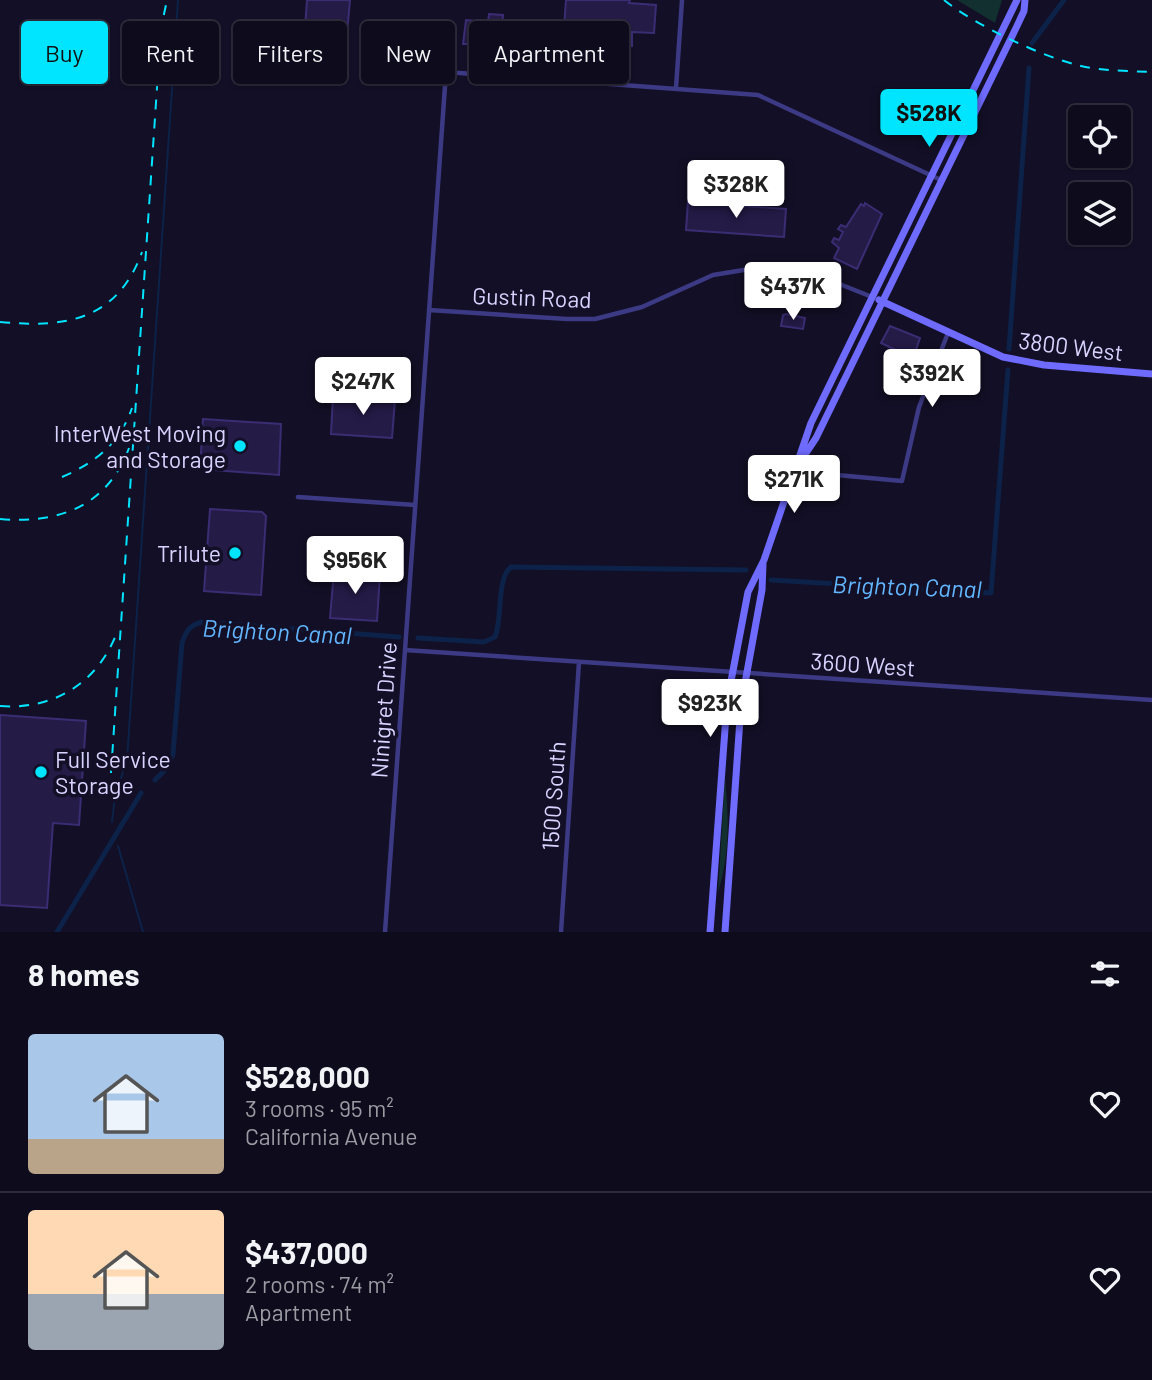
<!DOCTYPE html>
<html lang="en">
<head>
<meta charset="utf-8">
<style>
	body { margin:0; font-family:Barlow,sans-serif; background:#1c1929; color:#f1f3f6; height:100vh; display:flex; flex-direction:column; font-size:26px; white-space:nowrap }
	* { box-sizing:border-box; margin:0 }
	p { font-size:23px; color:#9b9ba3 }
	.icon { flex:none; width:38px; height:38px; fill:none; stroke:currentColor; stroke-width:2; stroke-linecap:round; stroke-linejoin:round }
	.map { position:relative; height:932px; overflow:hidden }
	.panel { display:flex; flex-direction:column; background:#0e0b1c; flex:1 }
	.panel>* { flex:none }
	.banner { position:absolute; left:21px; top:21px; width:700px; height:63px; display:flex; gap:14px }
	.controls { position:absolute; left:1068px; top:105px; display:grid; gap:14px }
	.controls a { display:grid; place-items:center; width:63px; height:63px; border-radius:7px; background:#0e0b1c; box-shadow:0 2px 5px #0004,0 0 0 2px #2e2b3b; font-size:35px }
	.price { position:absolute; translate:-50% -60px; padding:0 16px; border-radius:7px; background:#fff; color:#222; font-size:23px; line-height:46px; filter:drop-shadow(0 2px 4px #0008) }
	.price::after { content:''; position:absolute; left:50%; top:42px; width:21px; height:16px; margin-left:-10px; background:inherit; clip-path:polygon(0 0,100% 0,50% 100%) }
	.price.active { background:#00e5ff; color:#111 }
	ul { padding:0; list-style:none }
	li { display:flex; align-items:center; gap:21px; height:175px; padding:0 28px }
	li+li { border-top:2px solid #2e2b3b }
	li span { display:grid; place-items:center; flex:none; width:196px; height:140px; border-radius:7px; color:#555 }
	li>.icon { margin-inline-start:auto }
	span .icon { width:84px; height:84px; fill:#fffc; stroke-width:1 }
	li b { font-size:30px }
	h2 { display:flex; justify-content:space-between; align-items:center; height:84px; padding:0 28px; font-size:30px }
	.tag { padding:0 24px; border-radius:7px; background:#0e0b1c; box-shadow:0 2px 5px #0004,0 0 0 2px #2e2b3b; font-size:24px; line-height:63px }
	.tag.active { background:#00e5ff; color:#111 }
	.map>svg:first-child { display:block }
	.green { fill:#12302f }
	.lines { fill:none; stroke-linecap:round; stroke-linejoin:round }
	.stream { stroke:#0c2248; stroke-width:2 }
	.canal { stroke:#0c2248; stroke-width:5 }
	.building { fill:#241b47; stroke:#3b2d73; stroke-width:2 }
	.street { stroke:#3d3a85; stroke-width:4.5 }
	.secondary { stroke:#6f6bff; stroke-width:7 }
	.rail { stroke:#00e5ff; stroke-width:2; stroke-dasharray:10 9; stroke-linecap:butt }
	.poi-dot { fill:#00e5ff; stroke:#130f26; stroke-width:2.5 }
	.labels { text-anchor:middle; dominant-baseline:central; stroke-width:7; stroke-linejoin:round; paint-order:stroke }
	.street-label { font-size:23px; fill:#d9d4ff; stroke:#130f26 }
	.poi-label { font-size:23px; fill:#d9d4ff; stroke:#130f26; text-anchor:end }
	.water-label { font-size:24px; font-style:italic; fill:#62b6ff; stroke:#130f26 }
</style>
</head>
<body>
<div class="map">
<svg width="1152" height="932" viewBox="0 0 1152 932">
	<rect width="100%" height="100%" fill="#130f26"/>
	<path class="green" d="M957,0H1002L995,23Z
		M725,778C729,817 730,854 718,892Z"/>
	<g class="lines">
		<path class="stream" d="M112,822L115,796L127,760L178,0
			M118,846L143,932"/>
		<path class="canal" d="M1032,43L1064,0
			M1009,349L1029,68
			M771,580L991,593L1008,370
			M418,638L484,642L495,637C503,617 496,579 511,567L746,570
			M155,780L168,767L173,754L182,643C186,631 190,625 202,622L399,637
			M57,932L141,793"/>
	</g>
	<path class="building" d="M307,0H350L346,45L304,42Z
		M566,0H630L629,3L656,5L654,33L632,32V46L607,47V44L595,43V29L564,27Z
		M489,14L503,15L501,43L469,41V44H463L466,20L488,22Z
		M688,202L786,209L784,237L686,230Z
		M865,203L882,214L857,269L834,258L839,248L832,242L834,238L839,240L843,232L838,229L841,225L846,227L861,204L864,206Z
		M780,290L820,296L821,303L781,296Z
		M786,314L805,318L803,329L781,326L783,315Z
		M890,326L920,338L911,364L902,362V359L898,357L900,352L881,343Z
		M333,396L395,400L392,438L331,434Z
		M203,419L281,424L279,475L200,469Z
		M210,509L262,512L266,516L261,595L204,591Z
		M334,571L380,574L377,621L330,618Z
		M0,715L86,721L79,825L53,823L47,908L0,905Z"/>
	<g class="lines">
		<path class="street" d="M676,88L682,0
			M429,310L567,319H595L642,307L713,275L762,267L812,273L872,297
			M799,462L837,475L902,481L919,407L948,333
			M298,497L415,505
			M405,650L1152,700
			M385,932L446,72L758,95L941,180
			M561,932L579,662"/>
		<path class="secondary" d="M879,300L1003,357L1044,365L1152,374
			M802,459L816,438L1017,26L1024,11L1025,0
			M710,932L727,702L748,592L764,560L811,423L1017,0
			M725,932L741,705L762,590L763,564"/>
		<path class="rail" d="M944,0C975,25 1042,57 1081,66C1104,71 1129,71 1152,72
			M0,322C65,328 117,321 142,252
			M62,477C95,463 120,443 132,408
			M0,519C58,524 107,507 129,448
			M0,706C53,710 96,684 116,635
			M111,773L161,28L167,0"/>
	</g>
	<g class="poi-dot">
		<circle cx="240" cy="446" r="7"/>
		<circle cx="235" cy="553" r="7"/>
		<circle cx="41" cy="772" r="7"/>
	</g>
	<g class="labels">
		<g class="street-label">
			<text transform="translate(532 297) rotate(2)">Gustin Road</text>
			<text transform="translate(1071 346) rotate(7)">3800 West</text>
			<text transform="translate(863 664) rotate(4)">3600 West</text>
			<text transform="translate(383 710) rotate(-86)">Ninigret Drive</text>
			<text transform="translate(553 796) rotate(-86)">1500 South</text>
		</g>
		<g class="poi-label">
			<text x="226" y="433">InterWest Moving<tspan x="226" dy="26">and Storage</tspan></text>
			<text x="221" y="553">Trilute</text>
			<text x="55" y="759" text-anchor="start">Full Service<tspan x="55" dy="26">Storage</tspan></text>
		</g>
		<g class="water-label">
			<text transform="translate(907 586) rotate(2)">Brighton Canal</text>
			<text transform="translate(277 631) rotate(3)">Brighton Canal</text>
		</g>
	</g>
</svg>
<div class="controls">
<a><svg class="icon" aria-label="locate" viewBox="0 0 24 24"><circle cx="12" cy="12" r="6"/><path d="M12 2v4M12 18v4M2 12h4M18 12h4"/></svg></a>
<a><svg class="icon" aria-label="layers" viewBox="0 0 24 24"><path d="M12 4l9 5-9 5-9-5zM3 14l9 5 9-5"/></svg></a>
</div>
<b class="price active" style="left:929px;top:149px">$528K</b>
<b class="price" style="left:736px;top:220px">$328K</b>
<b class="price" style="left:793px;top:322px">$437K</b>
<b class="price" style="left:932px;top:409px">$392K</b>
<b class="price" style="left:363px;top:417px">$247K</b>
<b class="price" style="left:794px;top:515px">$271K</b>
<b class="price" style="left:355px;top:596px">$956K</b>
<b class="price" style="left:710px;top:739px">$923K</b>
<div class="banner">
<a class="tag active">Buy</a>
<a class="tag">Rent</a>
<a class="tag">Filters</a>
<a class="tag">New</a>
<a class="tag">Apartment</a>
</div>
</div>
<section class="panel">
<h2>8 homes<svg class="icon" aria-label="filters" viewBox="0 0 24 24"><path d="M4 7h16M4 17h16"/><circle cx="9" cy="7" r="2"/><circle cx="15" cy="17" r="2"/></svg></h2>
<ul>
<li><span style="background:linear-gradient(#a9c7e8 75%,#b9a48a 0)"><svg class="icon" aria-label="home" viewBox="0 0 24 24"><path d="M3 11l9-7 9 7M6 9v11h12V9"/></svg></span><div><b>$528,000</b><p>3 rooms · 95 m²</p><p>California Avenue</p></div><svg class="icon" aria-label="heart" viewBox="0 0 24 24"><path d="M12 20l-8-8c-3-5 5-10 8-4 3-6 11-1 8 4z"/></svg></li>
<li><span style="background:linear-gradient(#ffd9b3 60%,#9aa5b1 0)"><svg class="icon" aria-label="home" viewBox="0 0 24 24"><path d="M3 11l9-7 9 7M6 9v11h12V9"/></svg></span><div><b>$437,000</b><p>2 rooms · 74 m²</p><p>Apartment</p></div><svg class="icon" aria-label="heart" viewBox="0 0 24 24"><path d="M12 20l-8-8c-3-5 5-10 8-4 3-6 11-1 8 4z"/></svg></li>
</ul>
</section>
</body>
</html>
